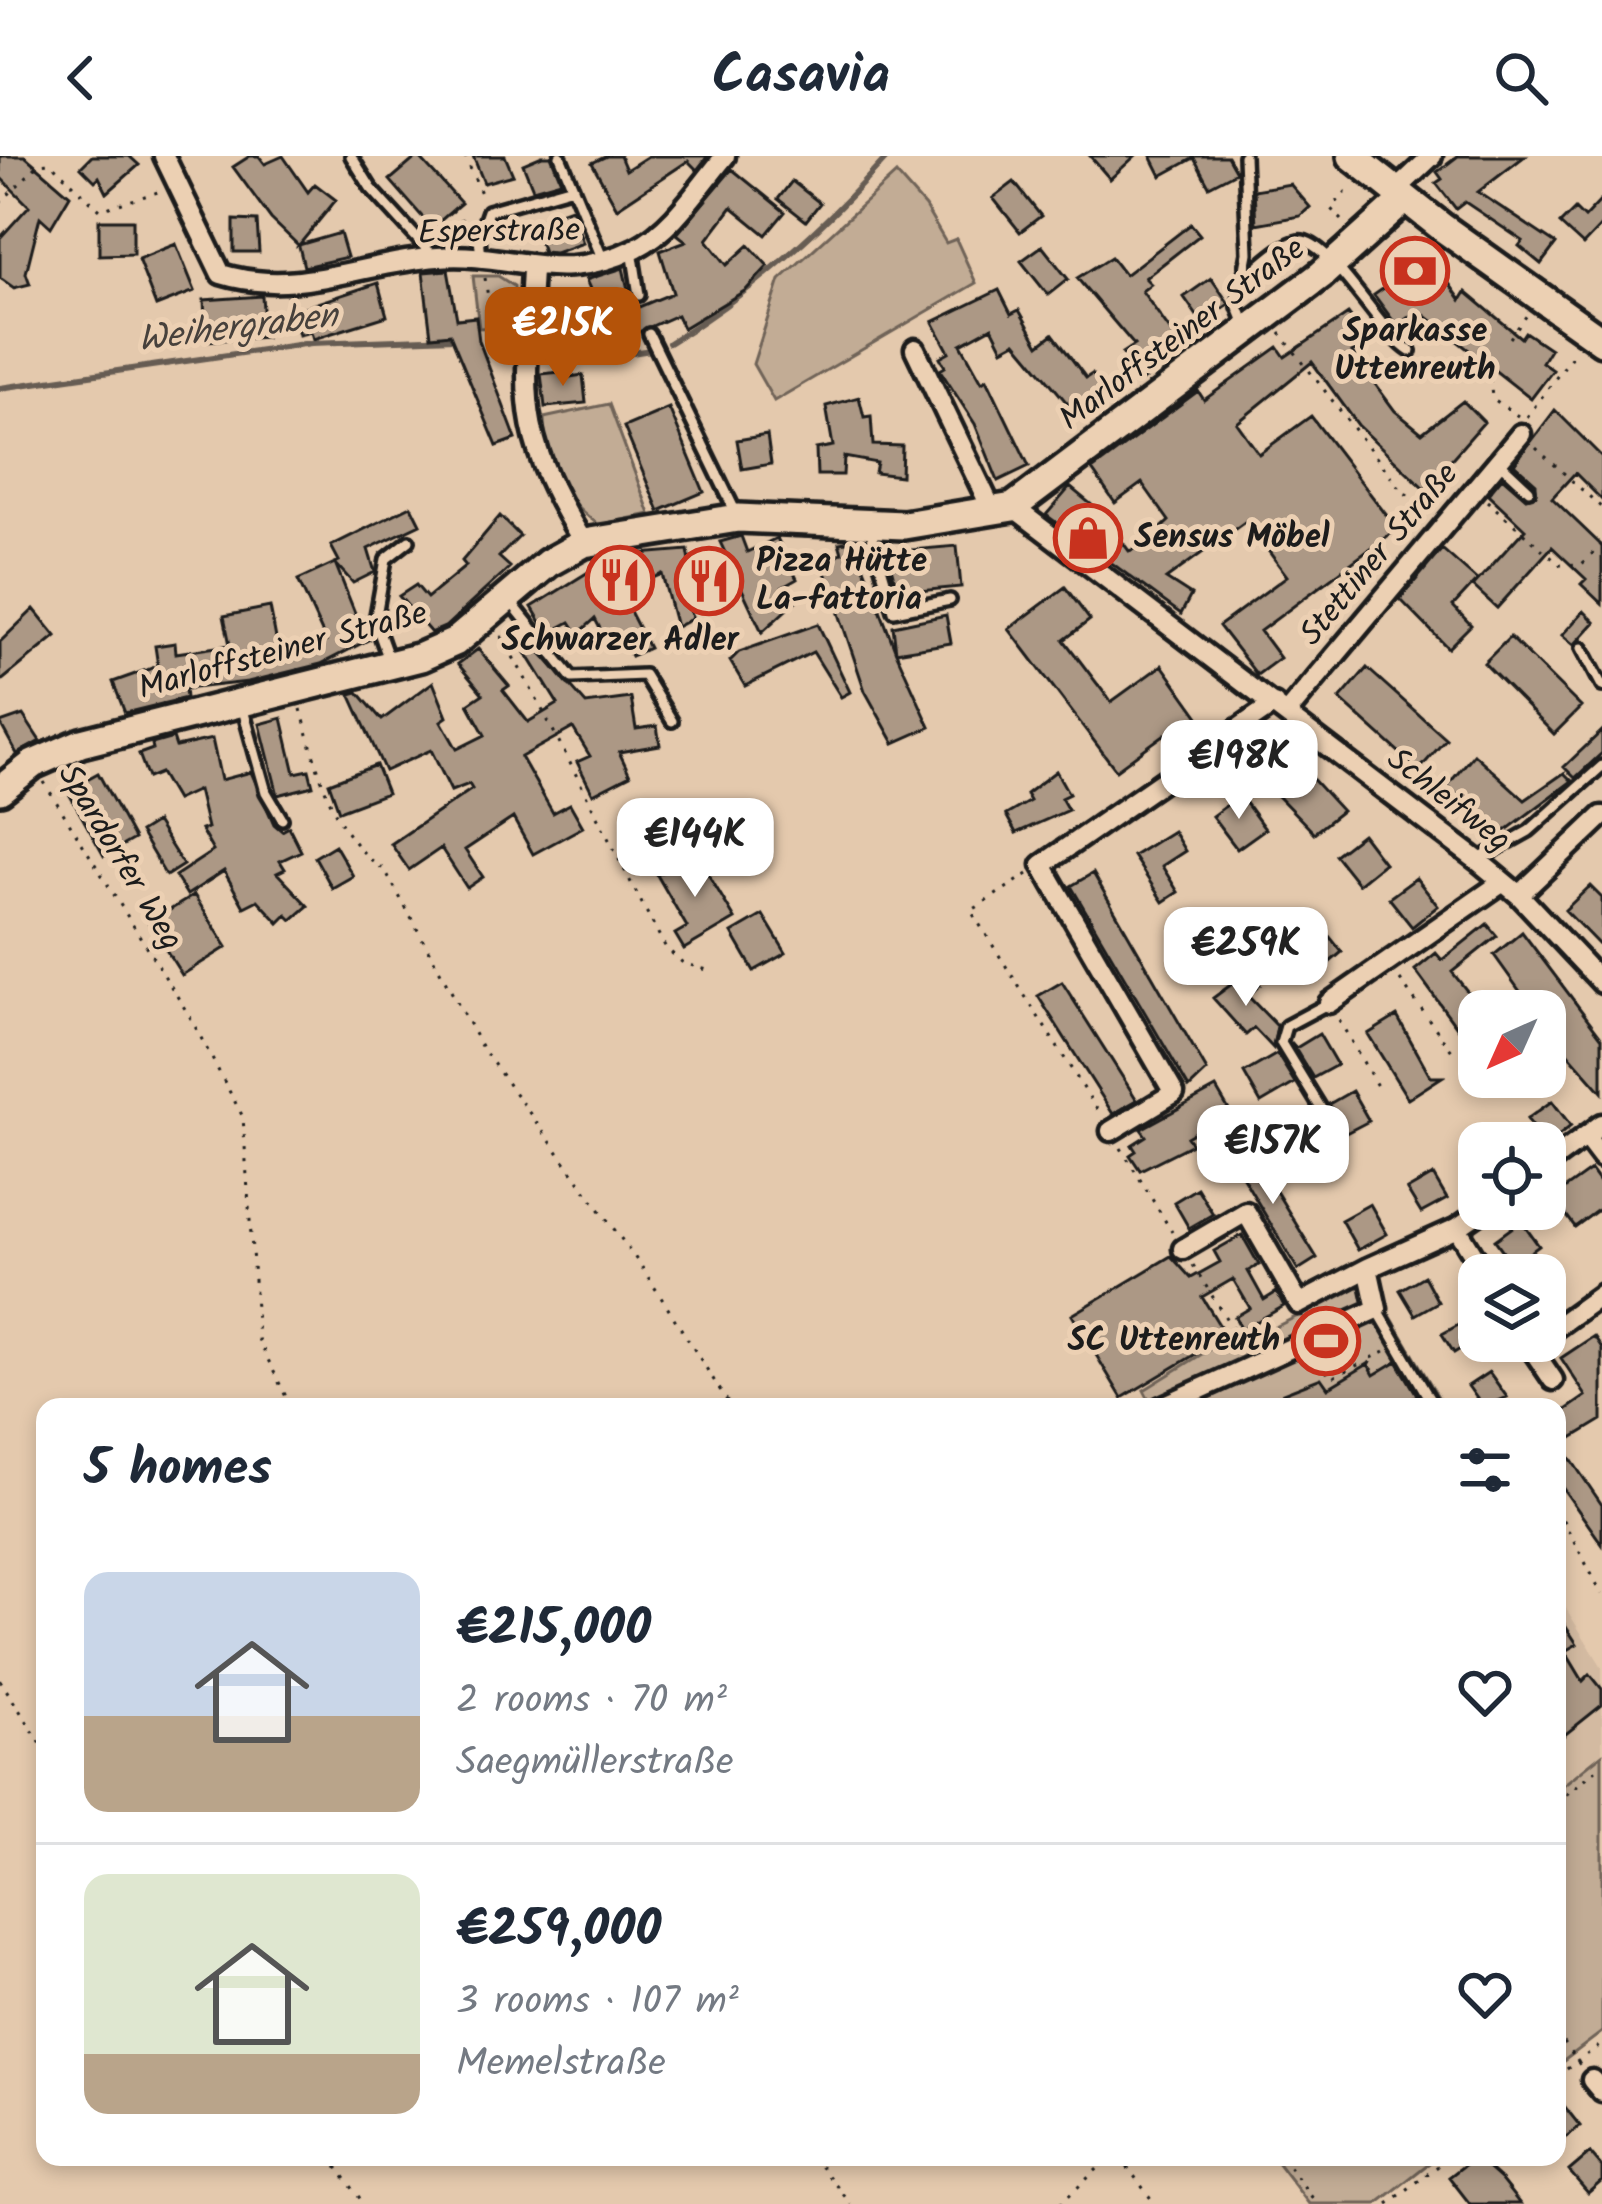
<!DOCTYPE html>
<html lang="en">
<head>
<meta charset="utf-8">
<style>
	body { margin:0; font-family:Kalam,sans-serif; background:#f2f2f3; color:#1f2937; height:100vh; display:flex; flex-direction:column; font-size:45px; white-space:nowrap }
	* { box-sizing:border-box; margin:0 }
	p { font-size:39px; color:#747a83 }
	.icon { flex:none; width:66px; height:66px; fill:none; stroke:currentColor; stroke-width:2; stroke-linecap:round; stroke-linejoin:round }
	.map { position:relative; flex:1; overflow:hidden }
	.drawer { position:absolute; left:36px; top:1242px; width:1530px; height:768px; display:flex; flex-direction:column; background:#fff; border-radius:24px; box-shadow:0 6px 18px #0003 }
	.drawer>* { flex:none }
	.needle { width:78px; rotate:225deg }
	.fabs { position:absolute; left:1458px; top:834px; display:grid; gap:24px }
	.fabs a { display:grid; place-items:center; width:108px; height:108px; border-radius:24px; background:#fff; box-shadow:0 6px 18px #0003; font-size:60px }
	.price { position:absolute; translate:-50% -102px; padding:0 27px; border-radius:24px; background:#fff; color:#222; font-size:39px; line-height:78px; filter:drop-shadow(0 3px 6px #0008) }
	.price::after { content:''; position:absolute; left:50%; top:72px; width:36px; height:27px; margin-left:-18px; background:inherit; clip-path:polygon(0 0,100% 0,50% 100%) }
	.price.selected { background:#b45309; color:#fff }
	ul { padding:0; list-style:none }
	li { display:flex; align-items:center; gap:36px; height:300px; padding:0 48px }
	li+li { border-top:3px solid #e0e1e3 }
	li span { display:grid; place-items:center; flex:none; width:336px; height:240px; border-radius:24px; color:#555 }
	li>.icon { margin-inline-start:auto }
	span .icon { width:144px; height:144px; fill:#fffc; stroke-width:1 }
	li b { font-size:51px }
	h2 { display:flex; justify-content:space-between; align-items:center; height:144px; padding:0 48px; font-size:51px }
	header { display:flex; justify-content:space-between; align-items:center; height:156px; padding:0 48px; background:#fff; font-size:54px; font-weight:600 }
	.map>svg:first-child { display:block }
	.built { fill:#d3baa1 }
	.green { fill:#c2ac95; stroke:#6f6458; stroke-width:3 }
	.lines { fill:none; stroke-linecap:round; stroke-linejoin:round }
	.stream { stroke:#665c52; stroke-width:6 }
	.building { fill:#ac9885; stroke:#1c1c1c; stroke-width:3 }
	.lane-casing { stroke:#1c1c1c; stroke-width:18 }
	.street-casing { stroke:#1c1c1c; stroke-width:27 }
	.secondary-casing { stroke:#1c1c1c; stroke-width:36 }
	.path { stroke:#1c1c1c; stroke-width:3; stroke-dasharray:3 9; stroke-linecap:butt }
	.lane { stroke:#ecd0b3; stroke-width:9 }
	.street { stroke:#ecd0b3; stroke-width:18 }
	.secondary { stroke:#ecd0b3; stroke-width:27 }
	.labels { text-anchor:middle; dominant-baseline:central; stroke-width:10; stroke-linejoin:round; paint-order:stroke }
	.street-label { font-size:33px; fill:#1c1c1c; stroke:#ecd0b3 }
	.poi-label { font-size:33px; font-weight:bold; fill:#1c1c1c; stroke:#ecd0b3 }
	.water-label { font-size:36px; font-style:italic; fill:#47413c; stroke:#ecd0b3 }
</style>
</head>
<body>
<header><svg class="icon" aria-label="back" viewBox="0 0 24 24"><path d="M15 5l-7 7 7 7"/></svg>Casavia<svg class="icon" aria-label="search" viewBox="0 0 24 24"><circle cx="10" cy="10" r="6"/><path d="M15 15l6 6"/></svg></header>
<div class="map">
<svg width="1602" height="2048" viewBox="0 0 1602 2048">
	<rect width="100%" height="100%" fill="#e4c9ad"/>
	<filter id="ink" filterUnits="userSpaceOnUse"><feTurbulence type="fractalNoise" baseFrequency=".00833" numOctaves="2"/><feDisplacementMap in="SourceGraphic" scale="24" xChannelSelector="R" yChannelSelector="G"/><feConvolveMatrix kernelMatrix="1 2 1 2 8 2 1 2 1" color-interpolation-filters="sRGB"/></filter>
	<g filter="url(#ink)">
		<path class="built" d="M1557,1438L1602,1511V1598L1557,1634Z"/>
		<path class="green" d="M896,18L925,51L946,87L956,83L976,127L774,245L753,208L780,124Z
			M473,120H498L514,130L516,170L479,172Z
			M609,248L650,358L599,369C560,341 545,310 544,262Z
			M1370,1125L1444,1251H1153L1144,1234L1231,1180L1236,1190Z
			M1602,1598V1876L1557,1910V1634Z
			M1273,2001H1437L1377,2048H1309Z"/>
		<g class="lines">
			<path class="stream" d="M669,187C754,135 821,74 888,0
				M599,202L651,194
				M0,232L311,187L455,182"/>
		</g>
		<path class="building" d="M0,0H25L70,39L51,71L40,61L26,117L30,128L14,132L0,122V82L29,50L0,21Z
			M92,0H129L139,9L107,37L99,21L95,25L81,11Z
			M250,0H259L265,8L283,0L308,36L315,28L336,44L299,89L340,77L347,101L304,111L299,90L271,63L233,11Z
			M418,0L461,47L432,72L390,24Z
			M473,0H505L513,19L484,27Z
			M542,0H551L561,25L533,33L523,8Z
			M607,0H620L626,14L648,0H708L697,14L688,5L617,52L592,7Z
			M1090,0H1135L1110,23Z
			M1151,0H1227L1236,16L1209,30L1194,2L1161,20Z
			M1458,0H1525L1478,36L1556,88L1541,108L1519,90L1523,85L1465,46L1456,53L1436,27L1442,23L1437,16Z
			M732,13L785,56L766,79L732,51L707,84L727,109L749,89L768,110L746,134L683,172L677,159L616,186L597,155L574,175L560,159L590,133L586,124L601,119L623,112L630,142L639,151L673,137L660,95L686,85L677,78Z
			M792,25L820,47L806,65L778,43Z
			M1014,26L1041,60L1020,76L993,42Z
			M1290,28L1310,51L1300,60L1256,68L1254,34Z
			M1602,43V69L1583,89L1560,68L1575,53L1584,62Z
			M571,52L583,87L555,97L543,96L537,79L503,81L502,77Z
			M99,64H133V98L99,99Z
			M234,64L257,65L259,96H234Z
			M1191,68L1200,79L1145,122L1151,128L1142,135L1184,194L1142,225L1122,197L1134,189L1077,122L1111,101L1125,119Z
			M176,88L195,135L156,150L138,103Z
			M1042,90L1068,123L1048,139L1021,105Z
			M1429,99L1461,144L1466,136L1521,182L1525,176L1550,193L1542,206L1553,214L1531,243L1418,154L1397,170L1374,139L1394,125L1389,118L1403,107L1408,116Z
			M448,114L457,163L476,161L479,185L516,283L497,290L450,178L431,180L423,116Z
			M1211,122L1229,148L1202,167L1184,141Z
			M378,127L387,160L313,183L311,176L299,179L293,155Z
			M999,134L1011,158L1019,154L1039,189L1053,178L1086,222L1092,218L1112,244L1083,266L1016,186L1003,193L992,171L961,188L982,226L987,223L1029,310L998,325L975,268L940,214L945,211L940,201L949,196L933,166Z
			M262,140L265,181L206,185L204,144Z
			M1348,158L1369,186L1352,197L1395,255L1422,277L1463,245L1484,266L1425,333L1358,269L1312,206L1237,267L1259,298L1311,260L1397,373L1260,475L1280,502L1257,519L1219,470L1287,420L1246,365L1166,423L1191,439L1181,458L1046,359L1070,331L1116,369L1113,373L1129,395L1141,391L1169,365L1142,327L1115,347L1092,314L1198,235L1204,244L1278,191L1285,201Z
			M570,215V221L583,219L586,247L545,251L541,218Z
			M859,241L864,261L871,260L873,289L902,290L901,320L875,317L877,307L844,301L843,319H817L816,293L833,290L826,250Z
			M669,252L704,336L659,355L624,271Z
			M1555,254L1602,301V344L1575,317L1552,342L1602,390V448L1581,428L1586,423L1552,391L1497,452L1473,430L1525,373L1488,338L1502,321L1526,342L1536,339V328L1514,308Z
			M767,279L771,308L742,313L737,284Z
			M411,350L420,368L368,393L375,416L353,427L335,407L357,462L372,482L321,508L248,526L185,533L186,542L125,557L113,526L158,510L155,490L175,487L176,497L230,489L224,460L270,451L278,493L326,485L298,424L339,405L331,390Z
			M500,360L520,380L499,401L510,411L445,471L431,477L399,440L416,429L427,442L466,410L462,405Z
			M741,380L747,396L777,382L797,423L783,431L797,444L762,476L720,386Z
			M854,385L896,496L893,470L946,459L951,487L896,496L930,571L894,587L865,535L821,404L842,397L839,387Z
			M957,390L961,431L898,437L887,396Z
			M1442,393L1477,424L1453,450L1471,469L1448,492L1400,443Z
			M688,394L696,440L683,442L693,462L676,471L662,418L620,436L649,492L631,500L623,485L604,480L595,463L578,478L570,466L548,478L532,451L614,400Z
			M1065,431L1090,464L1064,484L1111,546L1162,509L1204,568L1174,590L1165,578L1116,614L1009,473Z
			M34,453L56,480L0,526V486Z
			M1584,455L1595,466L1574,489L1562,479Z
			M818,468L850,536L841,541L813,496L745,530L730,505L739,496Z
			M1510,481L1581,551L1554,578L1484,507Z
			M535,490L586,548L631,542L636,573L657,570L660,589L619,596L630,619L593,638L577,606L590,600L573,572L521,601L553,657L570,648L583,671L533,698L513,662L465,694L483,721L467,732L441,692L409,714L391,688L472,633L469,628L451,635L431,594L385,615L350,538L358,536L382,564L433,526L447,561L441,565L457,593L485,579L468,548L483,538L458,508L478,493L509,530L503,534L528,566L558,548L525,495Z
			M1367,512L1446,583L1419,614L1340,543Z
			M23,559L40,585L17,598L0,567Z
			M282,562L295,617L309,614L313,630L278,639L260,568Z
			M1602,575V597L1575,622L1564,611Z
			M173,582L176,591L212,583L221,624L251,616L274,668L282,675L289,671L301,695L280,705L285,713L277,717L308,750L292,764L287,759L279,767L258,744L244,751L224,715L187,739L175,720L213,695L201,674L207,672L198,634L176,644L160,617L148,622L139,598L153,593L152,588Z
			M1269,589L1275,598L1284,592L1342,655L1314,677L1246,607Z
			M1474,598L1525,644L1564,617L1572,625L1492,685L1483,673L1490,668L1447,630Z
			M376,609L387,637L339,655L329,627Z
			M1056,615L1069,638L1061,642L1068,654L1016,677L1006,659L1030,645L1026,638Z
			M98,617L134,683L104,700L67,634Z
			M1240,639L1265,673L1237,693L1212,660Z
			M156,666L183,709L166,720L140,676Z
			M1173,675L1185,695L1162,710L1178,736L1163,746L1133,700Z
			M1362,678L1384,707L1358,728L1335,699Z
			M335,689L353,720L332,732L315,701Z
			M695,696L735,763L684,793L675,778L687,771L657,719Z
			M1093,717L1207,915L1189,932L1071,730Z
			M1416,722L1438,750L1412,771L1389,742Z
			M1590,730L1602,742V792L1565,754Z
			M194,739L227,791L182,819L149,767Z
			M763,759L786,797L754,815L732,777Z
			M1317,765L1342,796L1317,817L1292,785Z
			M1487,768L1497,780L1452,816L1479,850V882L1470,889L1415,814L1436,797L1442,804Z
			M1522,776L1602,882V936L1545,871V841L1532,852L1494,799Z
			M1248,816L1260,829L1248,840L1277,870L1273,892L1254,872L1246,879L1213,842Z
			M1062,826L1137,944L1113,958L1038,840Z
			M1397,860L1431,921H1442L1408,943L1368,878Z
			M1319,878L1337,909L1313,922L1291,886L1296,892Z
			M1277,898L1295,927L1261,947L1244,917Z
			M1216,932L1230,956L1187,981L1192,988L1140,1014L1130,999L1136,995L1132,989L1146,980L1141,973Z
			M1352,935L1369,965L1294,1004L1277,974L1313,957L1323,971L1332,972L1337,963L1329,948Z
			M1552,945L1571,970L1547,989L1527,963Z
			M1247,988L1317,1102L1298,1114L1229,998Z
			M1591,1014L1602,1029V1051L1575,1071L1553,1041Z
			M1433,1019L1447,1043L1421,1057L1407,1034Z
			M1197,1032L1213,1058L1189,1072L1174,1046Z
			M1370,1048L1387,1078L1358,1094L1341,1064Z
			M1521,1065L1539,1090L1513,1109L1495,1084Z
			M1242,1079L1259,1109L1248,1115L1264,1144L1277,1136L1284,1150L1242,1174L1235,1161L1250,1152L1233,1123L1202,1141L1226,1180L1122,1242L1072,1159L1171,1100L1191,1122L1220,1106L1214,1095Z
			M1424,1120L1438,1146L1415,1159L1400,1134Z
			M1462,1167L1473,1185L1454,1197L1442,1178Z
			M1594,1180L1602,1192V1264L1567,1285L1557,1260L1586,1240L1561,1202Z
			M1397,1205L1417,1239L1407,1246L1410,1251H1292L1283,1237L1321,1222L1328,1232L1368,1208L1374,1219Z
			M1489,1216L1507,1241L1483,1251L1468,1230Z
			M1568,1299L1602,1349V1388L1557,1324V1307Z
			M1557,1457L1577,1488L1565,1495L1583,1525L1590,1518L1602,1533V1549L1557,1585Z
			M1557,1941L1580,1970L1557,1988Z
			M1590,1997L1602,2011V2025L1588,2037L1569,2015Z
			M1475,2001L1501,2024L1520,2048H1470L1449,2021Z"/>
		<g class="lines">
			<g class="lane-casing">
				<path id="lane" d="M351,0L371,32L434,101
					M560,0L603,104
					M1244,0L1248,97L1238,151L1246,171
					M632,94L639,139
					M481,103L479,81L488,55L573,31
					M1244,123C1258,112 1281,88 1298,85C1328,80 1381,178 1410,195
					M649,178L736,357
					M1498,305L1529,334
					M870,373L894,455L950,444
					M511,446L572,522L644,519L672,565
					M1582,492L1602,530
					M389,504L375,465L386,403L409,385
					M242,550L266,636L282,663
					M1477,704L1529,675L1602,610
					M1328,964L1281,887L1286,870L1329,847
					M1377,1153L1434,1251"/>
			</g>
			<g class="street-casing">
				<path id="street" d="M164,0L221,118C298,142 363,106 438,101C513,95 558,131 636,92C673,73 699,31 725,0
					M1395,35L1432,0
					M532,113C526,241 513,272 584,387
					M915,193L994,358
					M1013,351L1477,704L1519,739L1602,827
					M1286,558L1521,278
					M1519,739L1602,660
					M1329,847L1503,726
					M1111,975L1174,937L1042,709L1274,548
					M1586,981L1602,1002
					M1545,1010L1602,968
					M1457,1072L1486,1119
					M1183,1093L1246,1056L1299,1148L1368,1112
					M1545,1179L1602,1138
					M1530,1190L1553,1224
					M1161,1251L1377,1153L1368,1112L1457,1072L1484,1053
					M1592,1924L1602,1936"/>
			</g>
			<g class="secondary-casing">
				<path id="secondary" d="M1352,0L1443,72L1602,185
					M0,634L33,608L81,587L421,501L455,486L548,407L584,387L738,362L904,369L1013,351L1321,119L1405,43"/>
			</g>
			<path class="path" d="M465,0L483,42
				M0,47L39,8L51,7L100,54L158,36
				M452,54L469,71
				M1342,64L1331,53L1350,31
				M485,122L494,181L507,203
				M490,157H510
				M1280,177L1404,337L1434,351
				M1510,182L1527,159
				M1489,211L1492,242L1518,260
				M1527,261L1575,196
				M1536,292L1602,352
				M1487,345L1560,409L1582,408L1602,388
				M501,480C561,582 609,689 666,792L683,807L714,816
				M301,553C318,613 330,678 385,714L482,892L641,1110L731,1251
				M44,626L190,861L243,961L258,1183L291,1251
				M1028,718L971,755L1100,958
				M1400,824L1452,895
				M1339,864L1377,930
				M1121,992L1172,1076
				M1193,1109L1245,1193
				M1319,1205L1331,1222L1366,1205
				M1371,1214L1376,1210L1366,1205L1385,1195
				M1124,1251L1143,1246
				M1252,1251L1264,1245L1268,1251
				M1557,1353L1602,1438
				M0,1524L45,1594
				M1557,1646L1602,1609
				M1557,1877L1580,1909
				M1557,1920L1602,1888
				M330,2001L364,2048
				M813,2001L851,2048
				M1120,2001L1155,2048
				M1282,2001L1317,2048
				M1060,2048L1110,2001
				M1388,2048L1450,2001"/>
			<use href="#lane" class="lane"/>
			<use href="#street" class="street"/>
			<use href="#secondary" class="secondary"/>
		</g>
	</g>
	<defs>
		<g id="bank-ring" transform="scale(3.45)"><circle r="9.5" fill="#ecd0b3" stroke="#c8321e" stroke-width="1.5"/><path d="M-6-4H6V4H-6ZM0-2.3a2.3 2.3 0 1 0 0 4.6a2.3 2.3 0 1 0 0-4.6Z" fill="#c8321e"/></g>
		<g id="shop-ring" transform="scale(3.45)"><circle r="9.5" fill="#ecd0b3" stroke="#c8321e" stroke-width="1.5"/><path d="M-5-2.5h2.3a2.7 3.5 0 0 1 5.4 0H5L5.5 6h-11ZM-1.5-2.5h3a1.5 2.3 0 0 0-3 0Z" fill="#c8321e"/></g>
		<g id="restaurant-ring" transform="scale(3.45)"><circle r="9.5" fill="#ecd0b3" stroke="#c8321e" stroke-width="1.5"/><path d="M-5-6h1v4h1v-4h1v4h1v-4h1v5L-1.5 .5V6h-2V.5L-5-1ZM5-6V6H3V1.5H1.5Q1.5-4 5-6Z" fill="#c8321e"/></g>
		<g id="stadium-ring" transform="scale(3.45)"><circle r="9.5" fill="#ecd0b3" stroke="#c8321e" stroke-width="1.5"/><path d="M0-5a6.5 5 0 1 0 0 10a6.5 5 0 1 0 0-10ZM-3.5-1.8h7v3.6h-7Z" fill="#c8321e"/></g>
	</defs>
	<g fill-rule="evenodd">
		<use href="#bank-ring" x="1415" y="115"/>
		<use href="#shop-ring" x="1088" y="382"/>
		<use href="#restaurant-ring" x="620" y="424"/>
		<use href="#restaurant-ring" x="709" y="425"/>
		<use href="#stadium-ring" x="1326" y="1185"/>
	</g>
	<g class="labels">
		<g class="street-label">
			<text transform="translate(499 77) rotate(-1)">Esperstraße</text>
			<text transform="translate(1183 179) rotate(-37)">Marloffsteiner Straße</text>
			<text transform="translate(1380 399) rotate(-50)">Stettiner Straße</text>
			<text transform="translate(283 496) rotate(-15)">Marloffsteiner Straße</text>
			<text transform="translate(1448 645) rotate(38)">Schleifweg</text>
			<text transform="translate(119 702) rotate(59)">Spardorfer Weg</text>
		</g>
		<g class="poi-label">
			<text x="1415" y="176">Sparkasse<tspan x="1415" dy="38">Uttenreuth</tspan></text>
			<text x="1134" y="382" text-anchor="start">Sensus Möbel</text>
			<text x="756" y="406" text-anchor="start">Pizza Hütte<tspan x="756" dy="38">La-fattoria</tspan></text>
			<text x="620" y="485">Schwarzer Adler</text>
			<text x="1280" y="1185" text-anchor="end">SC Uttenreuth</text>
		</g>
		<g class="water-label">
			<text transform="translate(238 173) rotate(-7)">Weihergraben</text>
		</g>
	</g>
</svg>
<div class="fabs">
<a><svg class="needle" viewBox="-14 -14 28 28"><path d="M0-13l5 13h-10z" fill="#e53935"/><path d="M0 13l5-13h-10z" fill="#747a83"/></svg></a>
<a><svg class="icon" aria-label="locate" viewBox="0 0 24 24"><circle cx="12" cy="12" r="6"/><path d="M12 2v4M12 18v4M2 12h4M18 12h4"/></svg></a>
<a><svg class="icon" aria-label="layers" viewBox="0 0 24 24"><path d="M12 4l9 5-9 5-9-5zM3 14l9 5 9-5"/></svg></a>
</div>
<b class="price selected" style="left:563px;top:233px">€215K</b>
<b class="price" style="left:1239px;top:666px">€198K</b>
<b class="price" style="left:695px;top:744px">€144K</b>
<b class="price" style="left:1246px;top:853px">€259K</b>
<b class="price" style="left:1273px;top:1051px">€157K</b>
<section class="drawer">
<h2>5 homes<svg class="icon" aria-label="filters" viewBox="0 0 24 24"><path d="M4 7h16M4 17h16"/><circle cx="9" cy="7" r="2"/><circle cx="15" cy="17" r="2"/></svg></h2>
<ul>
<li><span style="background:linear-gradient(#c9d6e8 60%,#b9a48a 0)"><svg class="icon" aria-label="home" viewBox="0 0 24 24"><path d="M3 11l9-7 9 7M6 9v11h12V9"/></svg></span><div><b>€215,000</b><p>2 rooms · 70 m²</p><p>Saegmüllerstraße</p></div><svg class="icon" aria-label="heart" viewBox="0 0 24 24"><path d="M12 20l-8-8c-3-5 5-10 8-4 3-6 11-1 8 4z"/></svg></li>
<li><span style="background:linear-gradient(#dfe7d0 75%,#b9a48a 0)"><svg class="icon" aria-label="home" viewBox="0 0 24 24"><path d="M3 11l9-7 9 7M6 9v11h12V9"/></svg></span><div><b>€259,000</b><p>3 rooms · 107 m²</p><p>Memelstraße</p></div><svg class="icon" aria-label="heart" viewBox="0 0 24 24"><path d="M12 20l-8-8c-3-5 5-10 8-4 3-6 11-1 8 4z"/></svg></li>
</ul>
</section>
</div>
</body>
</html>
